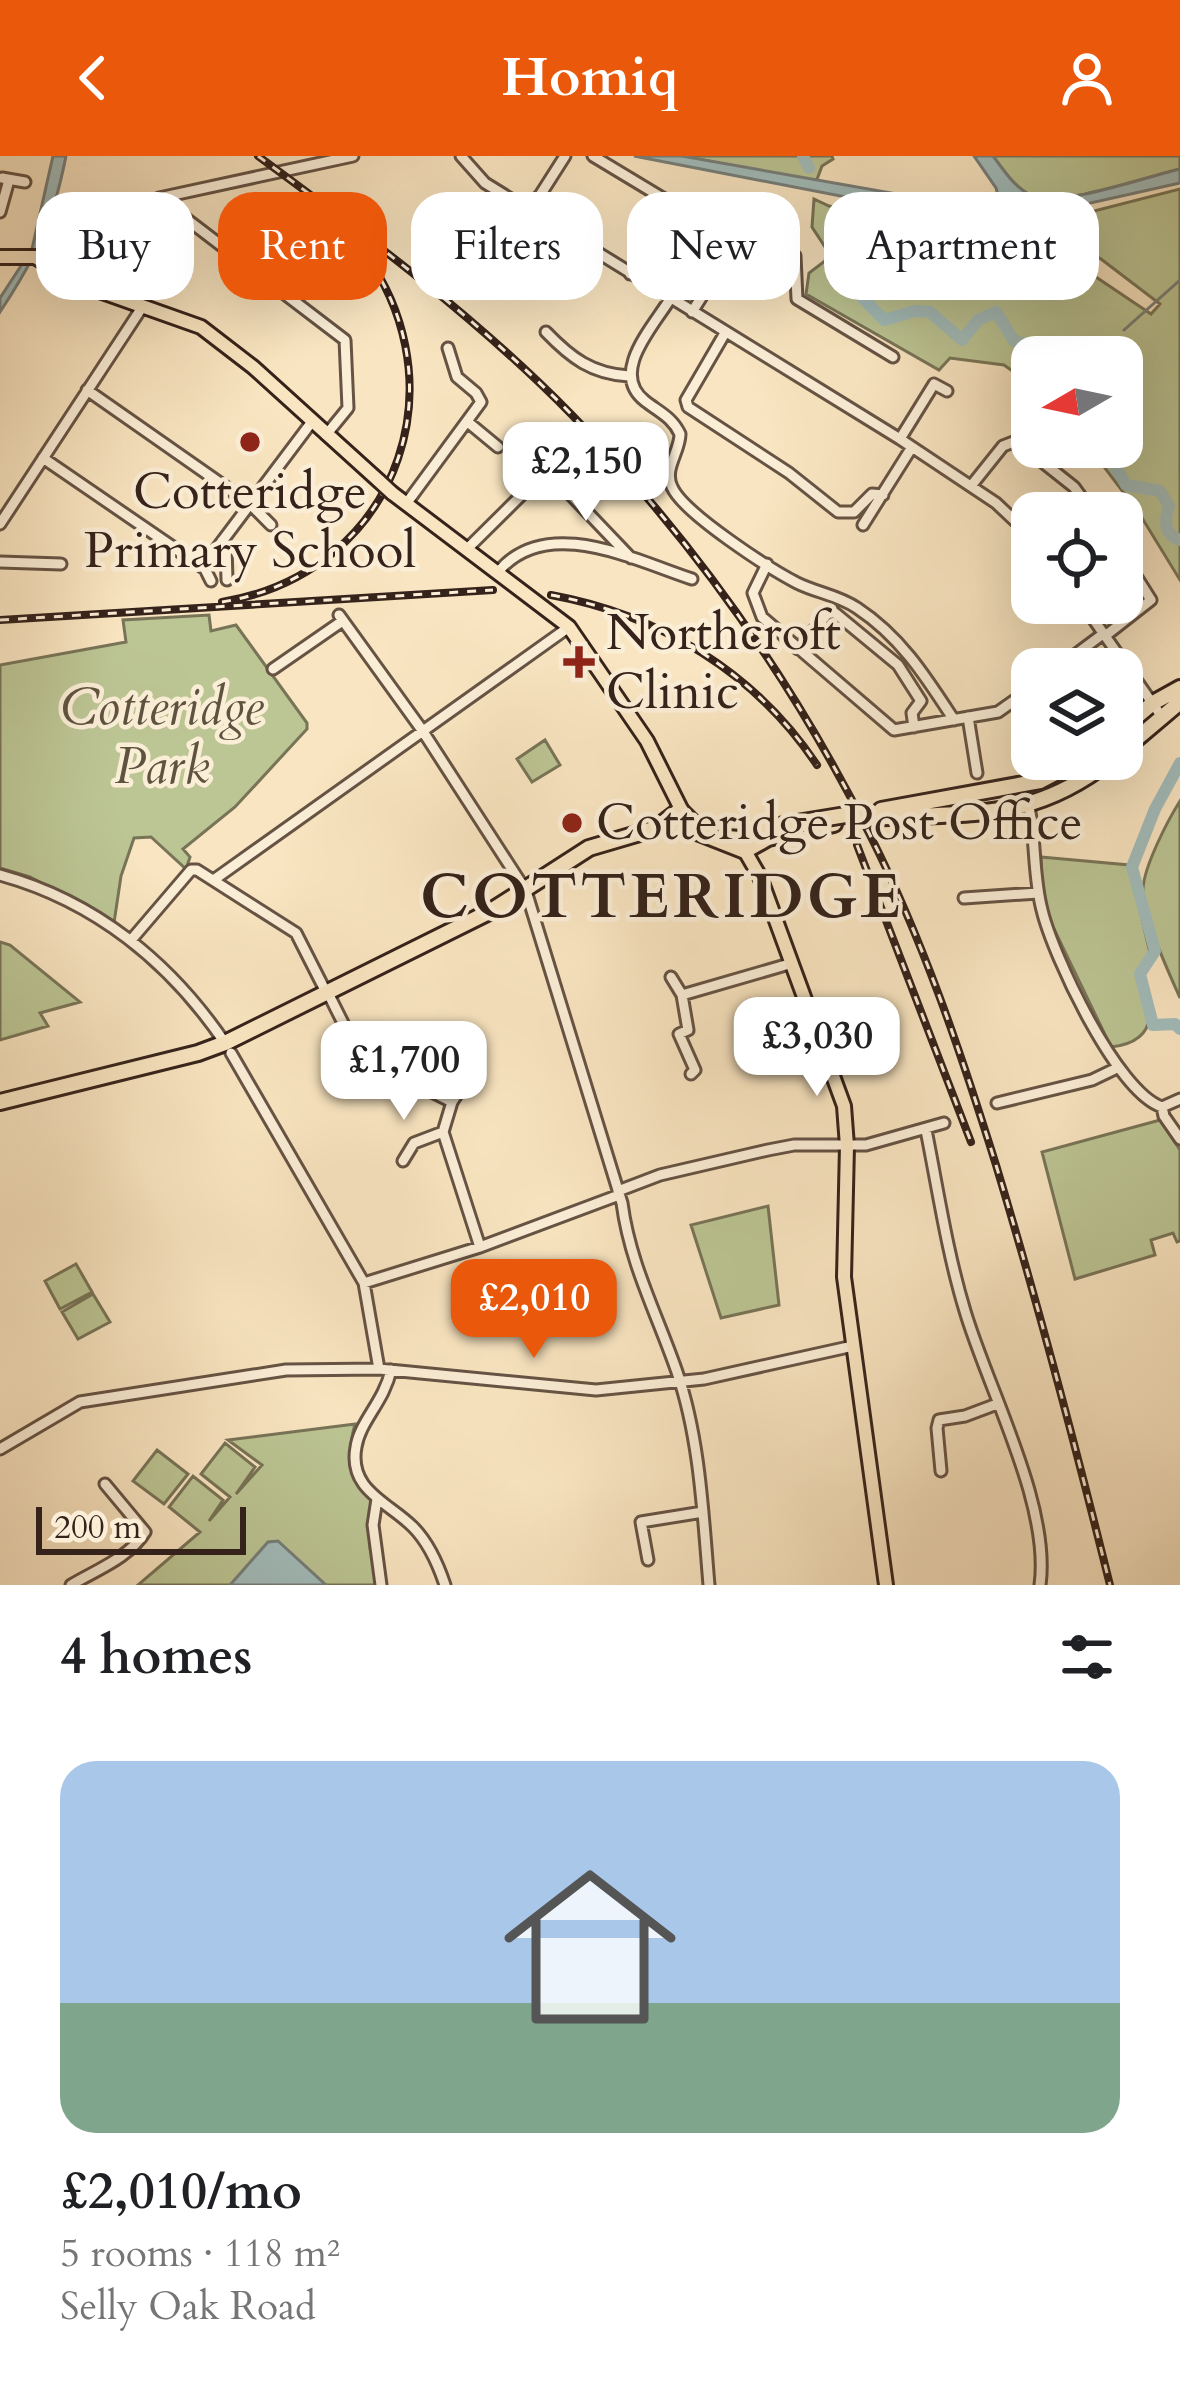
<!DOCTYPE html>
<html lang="en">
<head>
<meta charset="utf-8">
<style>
	body { margin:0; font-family:Cardo,serif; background:#f2f2f2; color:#202124; height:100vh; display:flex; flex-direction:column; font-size:45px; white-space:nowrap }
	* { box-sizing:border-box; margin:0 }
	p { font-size:39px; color:#757577 }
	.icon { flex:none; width:66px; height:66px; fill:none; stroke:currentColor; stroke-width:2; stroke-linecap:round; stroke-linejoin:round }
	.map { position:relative; height:1429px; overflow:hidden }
	.panel { display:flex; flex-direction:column; background:#fff; flex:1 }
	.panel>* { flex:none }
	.top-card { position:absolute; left:36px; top:36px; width:1110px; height:108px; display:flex; gap:24px }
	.needle { width:78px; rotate:261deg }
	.controls { position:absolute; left:1011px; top:180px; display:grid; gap:24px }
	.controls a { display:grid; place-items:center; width:132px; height:132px; border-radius:24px; background:#fff; box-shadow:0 12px 48px #0002; font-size:60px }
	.scale { position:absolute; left:36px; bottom:30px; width:210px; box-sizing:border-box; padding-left:12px; border:6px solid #35221a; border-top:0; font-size:33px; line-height:42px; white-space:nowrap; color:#35221a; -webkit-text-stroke:9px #fbeed7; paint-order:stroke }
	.price { position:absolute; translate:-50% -102px; padding:0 27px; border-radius:24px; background:#fff; color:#222; font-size:39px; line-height:78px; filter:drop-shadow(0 3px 6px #0008) }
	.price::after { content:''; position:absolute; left:50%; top:72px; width:36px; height:27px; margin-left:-18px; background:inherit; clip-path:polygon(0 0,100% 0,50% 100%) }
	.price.selected { background:#ea580c; color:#fff }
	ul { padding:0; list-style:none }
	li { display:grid; align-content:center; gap:24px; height:636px; padding:0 60px }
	li span { display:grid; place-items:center; height:372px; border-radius:36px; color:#555 }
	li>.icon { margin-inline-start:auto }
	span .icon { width:216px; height:216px; fill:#fffc; stroke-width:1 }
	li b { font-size:51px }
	h2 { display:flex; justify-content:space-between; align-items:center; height:144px; padding:0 60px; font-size:51px }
	.pill { padding:0 42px; border-radius:36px; background:#fff; box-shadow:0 12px 48px #0002; font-size:42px; line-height:108px }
	.pill.selected { background:#ea580c; color:#fff }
	header { display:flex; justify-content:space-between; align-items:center; height:156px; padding:0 60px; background:#ea580c; color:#fff; font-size:54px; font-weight:700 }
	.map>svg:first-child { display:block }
	.green { fill:#bcc594; stroke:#787457; stroke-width:3 }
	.water { fill:#a2bdbc; stroke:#767f7b; stroke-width:3 }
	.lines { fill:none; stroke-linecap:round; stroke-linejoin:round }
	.stream { stroke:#767f7b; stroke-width:3 }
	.river { stroke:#a2bdbc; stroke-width:12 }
	.minor-casing { stroke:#665344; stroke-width:15 }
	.major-casing { stroke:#35221a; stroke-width:18 }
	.highway-casing { stroke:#35221a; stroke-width:20 }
	.minor { stroke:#fbeed7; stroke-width:9 }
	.major { stroke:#f9e5c1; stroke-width:12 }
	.highway { stroke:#f9e5c1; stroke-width:14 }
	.rail-casing { stroke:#35221a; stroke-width:8 }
	.rail { stroke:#fbeed7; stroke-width:3; stroke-dasharray:9; stroke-linecap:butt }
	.major-bridge-casing { stroke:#35221a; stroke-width:18; stroke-linecap:butt }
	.highway-bridge-casing { stroke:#35221a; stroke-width:20; stroke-linecap:butt }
	.major-bridge { stroke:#f9e5c1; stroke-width:12 }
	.highway-bridge { stroke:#f9e5c1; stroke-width:14 }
	.poi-dot { fill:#8f2418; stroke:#fbeed7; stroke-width:4.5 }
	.labels { text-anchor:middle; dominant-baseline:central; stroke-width:9; stroke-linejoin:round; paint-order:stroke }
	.poi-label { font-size:51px; fill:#35221a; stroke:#fbeed7; text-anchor:start }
	.park-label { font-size:51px; font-style:italic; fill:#5e533f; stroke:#fbeed7 }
	.district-label { font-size:63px; font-weight:bold; letter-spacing:3px; fill:#35221a; stroke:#fbeed7 }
</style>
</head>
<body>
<header><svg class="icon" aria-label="back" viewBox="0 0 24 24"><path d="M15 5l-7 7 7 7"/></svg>Homiq<svg class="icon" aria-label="person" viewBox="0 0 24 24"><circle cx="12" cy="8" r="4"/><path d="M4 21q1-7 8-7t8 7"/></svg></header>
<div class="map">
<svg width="1180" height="1429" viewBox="0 0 1180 1429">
	<rect width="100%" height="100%" fill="#f9e5c1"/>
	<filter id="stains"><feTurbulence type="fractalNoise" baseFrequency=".00167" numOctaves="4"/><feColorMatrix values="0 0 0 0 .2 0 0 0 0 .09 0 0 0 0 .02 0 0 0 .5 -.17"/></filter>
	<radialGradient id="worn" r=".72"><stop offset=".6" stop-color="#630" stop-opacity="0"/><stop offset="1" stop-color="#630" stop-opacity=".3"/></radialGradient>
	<path class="green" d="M682,0H832L833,3L822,10L816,26Z
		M993,0H1180V13C1149,20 1059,52 1032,40C1015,32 1004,15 993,0Z
		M1180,33V424L1139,357L1089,291H1122V201H1032V229L1004,209L950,202L939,214L806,138L809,117L825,105L827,94L812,71L814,43L829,50L978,78L990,92L1011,68L1026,74L1151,158L1160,148L1101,103L1085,94L1058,88L1055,81L1059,64Z
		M209,459L211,475L236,469L307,567V573L235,651L183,693L190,701L186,713L151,681L134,682L121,720L114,767L30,721L0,712V509L126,486L123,464Z
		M545,584L560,609L532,626L517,603Z
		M1180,645V842C1169,817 1142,759 1143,733C1144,710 1168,664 1180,645Z
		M1041,701L1129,709L1150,797L1137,817L1150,859C1148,881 1130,889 1111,891L1052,769L1041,738Z
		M0,786L10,789L80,846L40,857L48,870L0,884Z
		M1160,964L1180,994V1085L1177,1086L1173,1077L1151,1084L1155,1099L1075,1123L1042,996Z
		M768,1050L779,1149L721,1162L691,1069Z
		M76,1108L92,1136L60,1153L45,1125Z
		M93,1138L110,1166L78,1183L62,1156Z
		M355,1268C344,1310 355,1310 371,1343C377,1356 372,1378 370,1392L374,1395L378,1429H138L200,1376L169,1351L193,1320L223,1344L209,1365L230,1341L201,1318L225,1287L255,1311L236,1338L262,1309L228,1284Z
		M157,1294L188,1318L164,1348L133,1325Z"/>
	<path class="water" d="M53,0H66C53,66 37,100 0,156V142L32,93Z
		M634,0H682L976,52L1001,50L996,32L974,0H993C1004,15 1015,32 1032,40C1059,52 1149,20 1180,13V27L1019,63L990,60L959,63Z
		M278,1385L326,1429H230L268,1386Z"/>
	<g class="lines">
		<path class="stream" d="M1124,174L1180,124"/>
		<path class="river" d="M803,0L809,12
			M837,54L850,79L865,90L854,133L884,164L915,155L930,156L962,184L978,164L996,156L1014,185L1045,193L1047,201
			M1093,291L1115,310L1126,329L1160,335L1169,350C1164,365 1164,378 1180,384
			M1180,607L1155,653L1132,711L1155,795L1140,818L1153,869L1175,868L1180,873"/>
		<g class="minor-casing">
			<path id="minor" d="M461,0L485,27L900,283L996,347L1032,381
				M593,0L719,76L731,87L754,75L795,100L797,143L893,201
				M2,22L25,26
				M539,40L587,68
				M159,42L345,184L348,252L326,279
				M530,55L565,0
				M0,56L9,24
				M52,110L85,75L159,42L353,0
				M630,118L671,49
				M670,143C653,171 609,217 645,245C659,256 672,261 680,278C680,296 663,313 672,331C683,357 770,413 797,427C817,437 838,439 857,452C901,481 926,521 954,564
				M692,156L732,93L731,87
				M546,176C571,202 592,218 629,220
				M725,177L686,244L688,251L789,317L838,356H854L872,338L883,339
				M87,234L250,348L271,369
				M469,267L498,291
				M900,283L934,228L947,235
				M43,302L205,413
				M548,315L631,402
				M971,330L1003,290L1016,285L1074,331L1093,357
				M406,348L481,246L476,237L457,221L448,192
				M0,368L141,153
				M863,369L912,291
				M222,385L226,390L227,424
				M467,393L576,285
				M0,406L61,408
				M767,408L753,437L762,461L894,574L998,556L1032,532
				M498,416C546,358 634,404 692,423
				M211,425L205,413L208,404L311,267
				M1082,447L1162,561
				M339,459L422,574L526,735L622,1047C630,1108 657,1158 677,1216C700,1283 703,1359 709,1429
				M1105,480L1151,444L1122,398
				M798,493L828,457H835L898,509L921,545L912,557L914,571
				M273,513L341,466
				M1056,513L1103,478
				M968,561L977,617
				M1029,651C1036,685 1033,720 1042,754C1053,800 1117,936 1162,951L1180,943
				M0,719C95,745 170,806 225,887
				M215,723L569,471
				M964,742L1038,737
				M132,783L191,714H197L296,777L327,838
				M671,821L682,839
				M328,837L364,909
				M231,897L364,1127L379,1213
				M459,907L464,928L452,946L443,976L480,1091
				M691,918L695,914L679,878L688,874L682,839L789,808
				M432,936L452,946
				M997,947L1092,924L1117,912
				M1162,951L1164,960L1180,983
				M926,974C938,1034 947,1096 965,1155C988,1233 1051,1349 1040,1429
				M403,1005L414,987L443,976
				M618,1035L660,1019L768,994L794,989H866L944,967
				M364,1127L480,1091L619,1039
				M391,1214C384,1246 360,1265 356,1291C348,1334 388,1346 413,1371C429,1387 438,1408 445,1429
				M0,1293L80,1246L286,1214L379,1213L596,1234L704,1223L853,1190
				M941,1315L937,1272L939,1264L965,1260L997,1248
				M377,1343L373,1369L381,1429
				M648,1404L641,1366L703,1356
				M71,1429C96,1414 129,1402 145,1376L105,1328"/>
		</g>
		<g class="major-casing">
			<path id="major" d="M0,101H35L74,126L201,171L253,211L379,325
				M392,337L569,471L647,585L682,655
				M745,695L760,721L844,950L847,990L844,1121L886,1429"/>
		</g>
		<g class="highway-casing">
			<path id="highway" d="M1122,573L1153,547L1180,532
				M1122,595L1180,546
				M881,654L1040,625L1082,603
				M873,662C970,655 1030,668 1112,603
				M663,667L680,654L700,674
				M727,682L740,683L766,672
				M0,946L198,897L225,887L491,755L589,692L674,667L745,695L768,682L834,668"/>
		</g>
		<use href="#minor" class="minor"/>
		<use href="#major" class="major"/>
		<use href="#highway" class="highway"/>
		<g class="rail-casing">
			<path id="rail" d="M258,0C368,81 476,161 572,259C692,383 793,525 870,679C923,784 961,897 996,1009C1038,1148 1075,1288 1110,1429
				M551,439C660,459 755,516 817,609
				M222,446C403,416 468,215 350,79
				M0,464L493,434
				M857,689L971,986"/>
		</g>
		<use href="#rail" class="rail"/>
		<g class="major-bridge-casing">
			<path id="major-bridge" d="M379,325L392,337"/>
		</g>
		<g class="highway-bridge-casing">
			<path id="highway-bridge" d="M766,672L870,655"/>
		</g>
		<use href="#major-bridge" class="major-bridge"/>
		<use href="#highway-bridge" class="highway-bridge"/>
	</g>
	<g class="poi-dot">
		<circle cx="250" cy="286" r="12"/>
		<path d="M573 488h12v12h12v12h-12v12h-12v-12h-12v-12h12z"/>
		<circle cx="572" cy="667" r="12"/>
	</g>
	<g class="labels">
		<g class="poi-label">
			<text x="250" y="336" text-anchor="middle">Cotteridge<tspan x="250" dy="59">Primary School</tspan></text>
			<text x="606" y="477">Northcroft<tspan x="606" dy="59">Clinic</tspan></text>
			<text x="596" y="667">Cotteridge Post Office</text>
		</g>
		<g class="park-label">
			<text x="162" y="552">Cotteridge<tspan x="162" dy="59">Park</tspan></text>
		</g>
		<g class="district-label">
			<text x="662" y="741">COTTERIDGE</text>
		</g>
	</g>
	<rect width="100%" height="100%" filter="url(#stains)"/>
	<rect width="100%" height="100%" fill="url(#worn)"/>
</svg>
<div class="controls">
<a><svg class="needle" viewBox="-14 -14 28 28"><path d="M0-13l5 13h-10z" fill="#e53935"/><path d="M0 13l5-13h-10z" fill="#757577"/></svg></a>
<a><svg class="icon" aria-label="locate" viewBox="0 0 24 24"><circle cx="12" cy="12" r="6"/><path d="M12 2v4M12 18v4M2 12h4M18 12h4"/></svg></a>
<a><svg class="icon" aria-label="layers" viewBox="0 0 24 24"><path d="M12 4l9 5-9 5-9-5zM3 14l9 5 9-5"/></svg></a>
</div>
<div class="scale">200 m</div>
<b class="price" style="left:586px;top:368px">£2,150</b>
<b class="price" style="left:817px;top:943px">£3,030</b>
<b class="price" style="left:404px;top:967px">£1,700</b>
<b class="price selected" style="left:534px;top:1205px">£2,010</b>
<div class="top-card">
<a class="pill">Buy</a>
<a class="pill selected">Rent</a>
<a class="pill">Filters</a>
<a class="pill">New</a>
<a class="pill">Apartment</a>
</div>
</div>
<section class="panel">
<h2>4 homes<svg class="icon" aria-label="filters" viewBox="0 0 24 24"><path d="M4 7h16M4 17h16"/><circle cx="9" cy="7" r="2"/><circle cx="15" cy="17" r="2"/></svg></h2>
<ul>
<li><span style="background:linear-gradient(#a9c7e8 65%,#7fa58c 0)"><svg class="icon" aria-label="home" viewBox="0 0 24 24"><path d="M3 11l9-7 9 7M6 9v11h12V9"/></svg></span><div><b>£2,010/mo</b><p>5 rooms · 118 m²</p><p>Selly Oak Road</p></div></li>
</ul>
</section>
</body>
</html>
